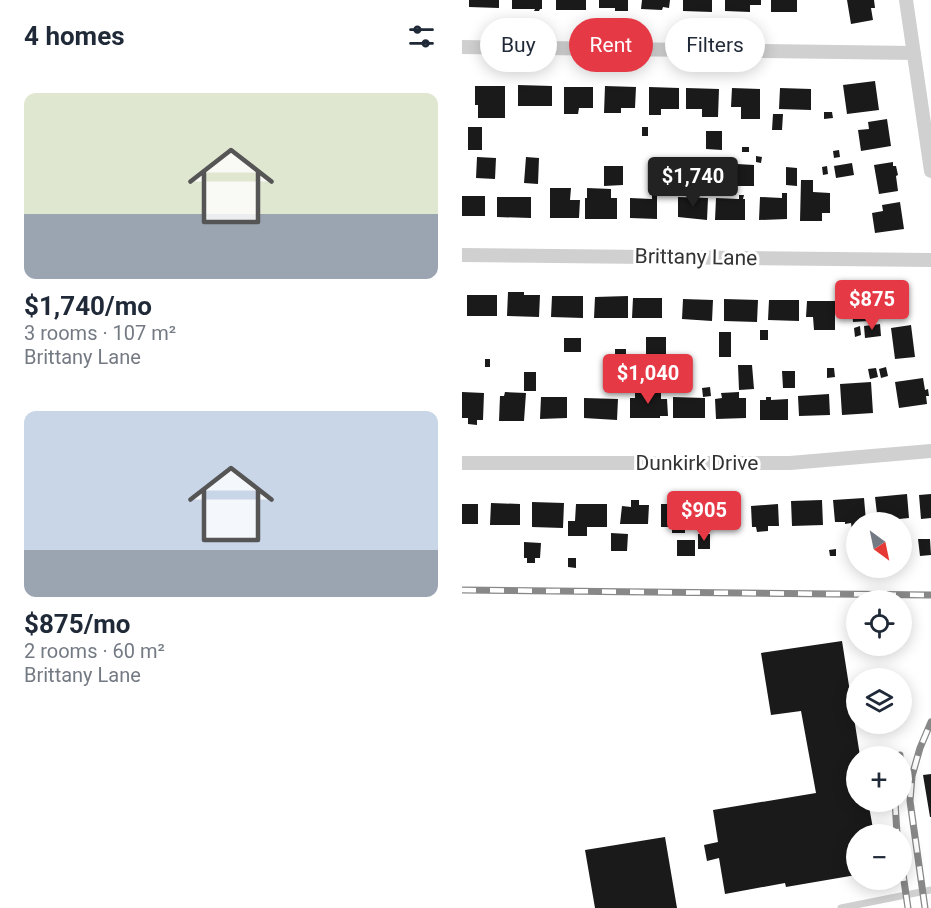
<!DOCTYPE html>
<html lang="en">
<head>
<meta charset="utf-8">
<style>
	body { margin:0; font-family:Roboto,sans-serif; background:#f2f2f3; color:#1f2937; height:100vh; display:flex; flex-direction:column; font-size:22px; white-space:nowrap }
	* { box-sizing:border-box; margin:0 }
	p { font-size:20px; color:#747a83 }
	.icon { flex:none; width:33px; height:33px; fill:none; stroke:currentColor; stroke-width:2; stroke-linecap:round; stroke-linejoin:round }
	.map { position:relative; flex:1; overflow:hidden }
	.drawer { display:flex; flex-direction:column; background:#fff; width:462px }
	.drawer>* { flex:none }
	.hud { position:absolute; left:18px; top:18px; width:360px; height:54px; display:flex; gap:12px }
	.needle { width:39px; rotate:147deg }
	.buttons { position:absolute; left:384px; top:512px; display:grid; gap:12px }
	.buttons a { display:grid; place-items:center; width:66px; height:66px; border-radius:50%; background:#fff; box-shadow:0 3px 15px #0003; font-size:30px }
	.price { position:absolute; translate:-50% -51px; padding:0 14px; border-radius:6px; background:#e63946; color:#fff; font-size:20px; line-height:39px; filter:drop-shadow(0 2px 3px #0008) }
	.price::after { content:''; position:absolute; left:50%; top:36px; width:18px; height:14px; margin-left:-9px; background:inherit; clip-path:polygon(0 0,100% 0,50% 100%) }
	.price.selected { background:#222; color:#fff }
	ul { padding:0; list-style:none }
	li { display:grid; align-content:center; gap:12px; height:318px; padding:0 24px }
	li span { display:grid; place-items:center; height:186px; border-radius:12px; color:#555 }
	li>.icon { margin-inline-start:auto }
	span .icon { width:108px; height:108px; fill:#fffc; stroke-width:1 }
	li b { font-size:26px }
	h2 { display:flex; justify-content:space-between; align-items:center; height:72px; padding:0 24px; font-size:26px }
	.tag { padding:0 21px; border-radius:27px; background:#fff; box-shadow:0 3px 15px #0003; font-size:21px; line-height:54px }
	.tag.selected { background:#e63946; color:#fff }
	main { display:flex; flex:1; min-height:0 }
	.map>svg:first-child { display:block }
	.building { fill:#1a1a1a }
	.lines { fill:none; stroke-linecap:round; stroke-linejoin:round }
	.lane { stroke:#d0d0d0; stroke-width:7 }
	.street { stroke:#d0d0d0; stroke-width:14 }
	.rail-casing { stroke:#888; stroke-width:7 }
	.rail { stroke:#fff; stroke-width:4.5; stroke-dasharray:14; stroke-linecap:butt }
	.labels { text-anchor:middle; dominant-baseline:central; stroke-width:6; stroke-linejoin:round; paint-order:stroke }
	.street-label { font-size:21px; fill:#333; stroke:#fff }
</style>
</head>
<body>
<main>
<section class="drawer">
<h2>4 homes<svg class="icon" aria-label="filters" viewBox="0 0 24 24"><path d="M4 7h16M4 17h16"/><circle cx="9" cy="7" r="2"/><circle cx="15" cy="17" r="2"/></svg></h2>
<ul>
<li><span style="background:linear-gradient(#dfe7d0 65%,#9aa5b1 0)"><svg class="icon" aria-label="home" viewBox="0 0 24 24"><path d="M3 11l9-7 9 7M6 9v11h12V9"/></svg></span><div><b>$1,740/mo</b><p>3 rooms · 107 m²</p><p>Brittany Lane</p></div></li>
<li><span style="background:linear-gradient(#c9d6e8 75%,#9aa5b1 0)"><svg class="icon" aria-label="home" viewBox="0 0 24 24"><path d="M3 11l9-7 9 7M6 9v11h12V9"/></svg></span><div><b>$875/mo</b><p>2 rooms · 60 m²</p><p>Brittany Lane</p></div></li>
</ul>
</section>
<div class="map">
<svg width="469" height="908" viewBox="0 0 469 908">
	<rect width="100%" height="100%" fill="#fff"/>
	<path class="building" d="M7,0H37V8L7,7Z
		M50,0H80V9H78L77,11H72L73,9H50Z
		M94,0H124V10H94Z
		M137,0H166V11H153V8H137Z
		M180,0H208L207,8L201,7L200,10L179,9Z
		M221,0H250V12L221,11Z
		M263,0H299V5H288V12L263,11Z
		M309,0H335V12H309Z
		M385,0H412L413,8H409L411,20L389,24Z
		M413,81L417,110L385,114L381,85Z
		M56,85L90,86V106H56Z
		M13,86H43V118H16V105H13Z
		M143,86L174,87L173,108H159V113H142Z
		M102,87H131V108H117L116,114H102Z
		M187,87L217,88V109H199V115H187Z
		M224,88L257,89L256,117H240V109H224Z
		M270,88L298,89V119H279V107H269Z
		M318,88L349,89V110L317,109Z
		M362,112H370L371,118L362,119Z
		M311,114H321L320,130H310Z
		M425,119L429,146L399,151L396,130L407,129L406,122Z
		M6,127H20V150H6Z
		M180,127H186V136H180Z
		M244,131H260V150L244,149Z
		M280,147H287V152H280Z
		M377,150L378,157L372,158L371,151Z
		M294,156L300,157L299,163L294,162Z
		M15,157L34,158L33,179L14,178Z
		M64,157L77,158L76,184L62,183Z
		M431,162V166H434L436,175L434,176L436,191L417,194L412,165Z
		M390,163L392,175L374,178L372,166Z
		M275,164L292,165V186H274Z
		M142,166H161V185L142,186Z
		M365,166L366,174L361,175L360,167Z
		M324,167L335,168V186L324,185Z
		M339,180H351V192L368,193V213H360V221H338Z
		M88,188H109L108,200H118L117,218H88Z
		M125,188L149,189V198H155V219H123V198H125Z
		M320,193H325V219L297,220L298,197L320,198Z
		M190,194L195,195V219L168,218V198L190,199Z
		M277,195H282L281,199H283V220H253L254,198L277,199Z
		M0,196H23V216H0Z
		M35,197H69V218L35,217Z
		M216,197L246,198L245,220L216,217Z
		M438,202L442,229L413,233L410,213L421,211L420,205Z
		M428,291L432,316L412,319L409,302H412L411,294Z
		M46,292H62V295H78L77,317L45,316Z
		M5,295H35V316H5Z
		M90,296H121V318L89,317Z
		M166,296V318H132L133,297Z
		M171,298H200V318H170Z
		M221,299L251,300L250,321L220,319Z
		M262,299L296,300L295,322L262,321Z
		M307,300H337V321L306,320Z
		M345,301H373V330H352L351,317H344Z
		M405,308L406,321L391,322L390,310Z
		M418,324L419,336L403,338L402,326Z
		M449,325L453,357L433,359L429,328Z
		M398,326L399,335L393,337L392,328Z
		M298,330H306V340H298Z
		M257,332H269V357H257Z
		M184,337H204V357H184Z
		M102,338H119V352H102Z
		M153,349H164V356H153Z
		M23,359H28V367H23Z
		M197,362H205V370H197Z
		M168,364H179V373H168Z
		M276,365H290L292,389L277,390Z
		M424,367L426,376L419,378L417,369Z
		M365,368H372L373,377L365,378Z
		M414,368L416,377L408,379L406,369Z
		M320,371H333V388H321Z
		M62,372H74V391H62Z
		M461,378L463,390L466,389L467,396H464L465,404L437,408L433,382Z
		M409,382L411,413L380,415L378,384Z
		M248,387L249,396L241,397L240,388Z
		M173,391H199V399H205L206,416H198V418H168V398H173Z
		M0,392L22,393L21,420H15V425L6,424V418H0Z
		M43,392L64,393L62,421H37L38,396H42Z
		M277,392V398H284V418L254,419L253,399L260,398L259,393Z
		M367,394L368,415L337,416L336,396Z
		M79,397H105V418L78,419Z
		M211,397L243,398V418H211Z
		M304,397H309V400L326,399V420H298V400H304Z
		M122,398L156,399L155,420L122,418Z
		M445,494L447,518L427,520V522H416L413,497Z
		M469,494V518L459,519L457,495Z
		M402,498L404,521L394,522V531H390L389,523L383,524V522H373L371,500Z
		M210,499H222V504H228L227,527L223,528V533H210V527H199V504H210Z
		M169,500H177V505H187L186,524H158L160,506L169,507Z
		M360,500L361,525L330,526L329,501Z
		M70,502L102,503L101,528L70,527Z
		M29,503L58,504V525H28Z
		M0,504H16V524H0Z
		M114,504H145V527H125V536H106V521H113Z
		M316,504L317,526H306V531L295,532L294,527H290L289,506Z
		M275,505V527H247V506Z
		M149,533L166,534L165,551H149Z
		M236,534H248V549H236Z
		M456,539H468L469,555L458,556Z
		M215,540H233V556H215Z
		M62,542L79,543L78,558H73V563H65V558H62Z
		M374,549V556H368L367,550Z
		M106,558H114V568L106,567Z
		M380,641L398,756H394V801H406L412,834H394V875L324,887L323,883L263,894L257,858L245,861L242,845L256,842L251,810L354,793L339,711L309,715L299,653Z
		M469,774V817H468L461,775Z
		M203,837L215,908H133L123,850Z"/>
	<g class="lines">
		<path class="lane" d="M379,908L469,890"/>
		<path class="street" d="M444,0L469,171
			M0,47L452,53
			M0,255L469,260
			M0,463H328L469,451"/>
		<g class="rail-casing">
			<path id="rail" d="M0,590L469,595
				M438,756V755
				M433,801L435,834
				M440,867L446,908
				M463,908L448,801L450,776L458,748L469,722"/>
		</g>
		<use href="#rail" class="rail"/>
	</g>
	<g class="labels">
		<g class="street-label">
			<text transform="translate(234 257) rotate(1)">Brittany Lane</text>
			<text x="235" y="463">Dunkirk Drive</text>
		</g>
	</g>
</svg>
<div class="buttons">
<a><svg class="needle" viewBox="-14 -14 28 28"><path d="M0-13l5 13h-10z" fill="#e53935"/><path d="M0 13l5-13h-10z" fill="#747a83"/></svg></a>
<a><svg class="icon" aria-label="locate" viewBox="0 0 24 24"><circle cx="12" cy="12" r="6"/><path d="M12 2v4M12 18v4M2 12h4M18 12h4"/></svg></a>
<a><svg class="icon" aria-label="layers" viewBox="0 0 24 24"><path d="M12 4l9 5-9 5-9-5zM3 14l9 5 9-5"/></svg></a>
<a>+</a>
<a>−</a>
</div>
<b class="price selected" style="left:231px;top:208px">$1,740</b>
<b class="price" style="left:410px;top:331px">$875</b>
<b class="price" style="left:186px;top:405px">$1,040</b>
<b class="price" style="left:242px;top:542px">$905</b>
<div class="hud">
<a class="tag">Buy</a>
<a class="tag selected">Rent</a>
<a class="tag">Filters</a>
</div>
</div>
</main>
</body>
</html>
